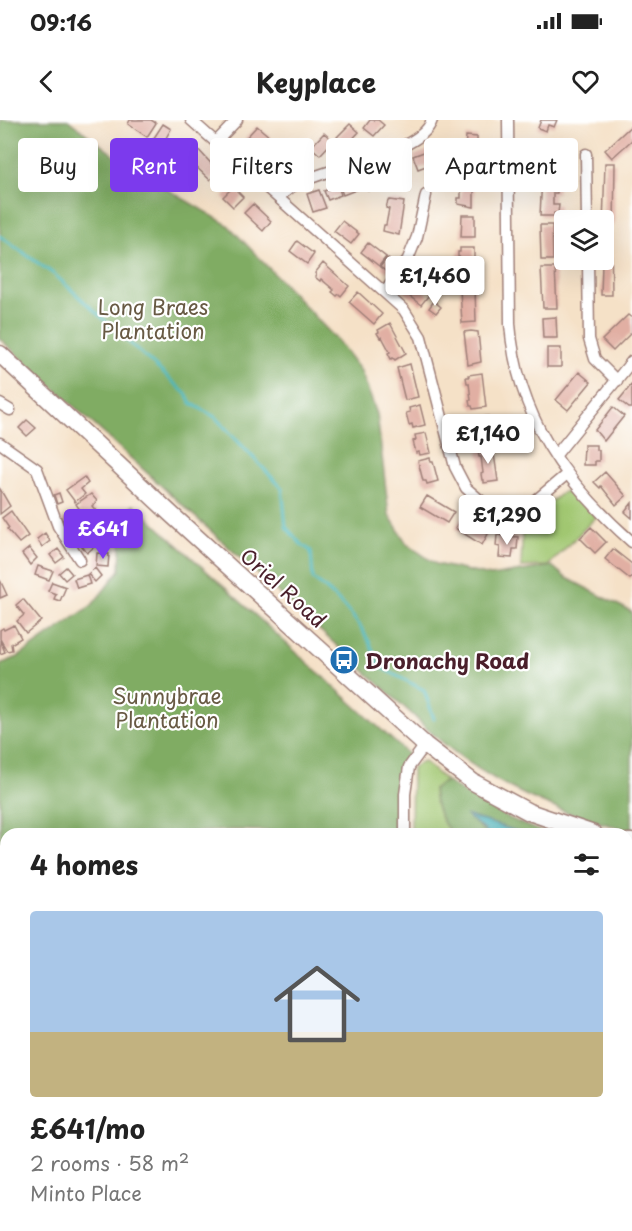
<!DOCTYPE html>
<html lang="en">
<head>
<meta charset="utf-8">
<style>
	body { margin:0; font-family:"Playpen Sans",sans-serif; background:#f2f2f2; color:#222; height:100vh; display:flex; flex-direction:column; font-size:22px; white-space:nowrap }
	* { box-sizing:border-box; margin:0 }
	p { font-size:20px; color:#767676 }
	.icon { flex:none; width:33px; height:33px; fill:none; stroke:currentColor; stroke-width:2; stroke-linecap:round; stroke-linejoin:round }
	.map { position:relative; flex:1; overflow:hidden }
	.details { position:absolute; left:0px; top:708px; width:633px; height:404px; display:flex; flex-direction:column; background:#fff; border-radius:18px 18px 0 0; box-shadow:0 6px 24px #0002 }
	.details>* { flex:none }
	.top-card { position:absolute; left:18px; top:18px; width:597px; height:54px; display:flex; gap:12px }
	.fabs { position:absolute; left:554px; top:90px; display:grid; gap:12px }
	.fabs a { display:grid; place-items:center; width:60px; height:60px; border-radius:6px; background:#fff; box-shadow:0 6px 24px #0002; font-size:30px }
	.price { position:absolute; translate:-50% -51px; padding:0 14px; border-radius:6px; background:#fff; color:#222; font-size:20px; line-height:39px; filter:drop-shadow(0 2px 3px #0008) }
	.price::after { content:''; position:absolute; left:50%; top:36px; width:18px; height:14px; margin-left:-9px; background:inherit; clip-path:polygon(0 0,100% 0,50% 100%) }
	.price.on { background:#7c3aed; color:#fff }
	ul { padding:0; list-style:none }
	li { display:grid; align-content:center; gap:12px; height:318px; padding:0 30px }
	li span { display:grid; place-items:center; height:186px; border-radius:6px; color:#555 }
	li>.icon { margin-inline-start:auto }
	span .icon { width:108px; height:108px; fill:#fffc; stroke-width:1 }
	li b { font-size:26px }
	h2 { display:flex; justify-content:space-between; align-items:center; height:72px; padding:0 30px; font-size:26px }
	.pill { padding:0 21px; border-radius:6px; background:#fff; box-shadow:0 6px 24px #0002; font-size:21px; line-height:54px }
	.pill.on { background:#7c3aed; color:#fff }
	.status { display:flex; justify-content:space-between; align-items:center; height:42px; padding:0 30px; background:#fff; direction:ltr }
	.status svg { height:16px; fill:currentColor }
	header { display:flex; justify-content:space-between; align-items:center; height:78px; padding:0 30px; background:#fff; font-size:27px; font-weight:700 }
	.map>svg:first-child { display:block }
	.green { fill:#a1c771; stroke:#76734e; stroke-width:1.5 }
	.forest { fill:#80ac63; stroke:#656647; stroke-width:1.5 }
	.water { fill:#46b6bc; stroke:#486a74; stroke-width:1.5 }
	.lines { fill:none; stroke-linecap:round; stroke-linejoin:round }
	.stream { stroke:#46b6bc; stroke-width:3 }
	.building { fill:#e1afa3 }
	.minor-casing { stroke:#a08079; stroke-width:13 }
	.primary-casing { stroke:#a08079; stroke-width:19 }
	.minor { stroke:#fff; stroke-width:10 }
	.primary { stroke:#fff; stroke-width:16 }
	.labels { text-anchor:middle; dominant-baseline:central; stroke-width:4.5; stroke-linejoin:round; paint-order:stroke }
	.park-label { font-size:21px; fill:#685a44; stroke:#fff }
	.street-label { font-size:21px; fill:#4a1f2b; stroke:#fff }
	.poi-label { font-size:21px; font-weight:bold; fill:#4a1f2b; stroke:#fff; text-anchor:start }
</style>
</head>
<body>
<div class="status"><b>09:16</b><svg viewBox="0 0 49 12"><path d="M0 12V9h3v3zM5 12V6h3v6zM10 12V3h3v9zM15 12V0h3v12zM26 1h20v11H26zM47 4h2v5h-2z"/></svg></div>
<header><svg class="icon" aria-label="back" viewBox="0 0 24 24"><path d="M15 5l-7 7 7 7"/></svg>Keyplace<svg class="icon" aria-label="heart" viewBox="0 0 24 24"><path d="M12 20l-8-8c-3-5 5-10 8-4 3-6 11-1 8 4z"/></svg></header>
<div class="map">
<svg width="632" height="1111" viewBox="0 0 632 1111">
	<rect width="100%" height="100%" fill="#fff"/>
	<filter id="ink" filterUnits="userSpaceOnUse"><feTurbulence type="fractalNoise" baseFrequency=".0167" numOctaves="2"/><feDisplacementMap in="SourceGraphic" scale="12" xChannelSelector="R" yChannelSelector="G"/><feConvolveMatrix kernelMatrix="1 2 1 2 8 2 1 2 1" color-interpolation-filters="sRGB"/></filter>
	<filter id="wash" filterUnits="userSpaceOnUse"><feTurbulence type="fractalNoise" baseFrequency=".008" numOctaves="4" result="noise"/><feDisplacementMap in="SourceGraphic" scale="24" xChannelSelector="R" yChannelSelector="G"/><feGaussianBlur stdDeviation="1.35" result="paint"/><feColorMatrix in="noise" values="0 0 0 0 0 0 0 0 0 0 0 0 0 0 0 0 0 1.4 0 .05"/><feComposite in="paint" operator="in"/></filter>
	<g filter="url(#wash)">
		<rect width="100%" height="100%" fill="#f5e1c7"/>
		<path class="green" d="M568,371L575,373L596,397L548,446L521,447L523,398L539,391L563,372Z
			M423,641L446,661L433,669C434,686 441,701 452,714H411L412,648Z"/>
		<path class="forest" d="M0,0H68L131,48L228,105L337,220L361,251L377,294L389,395L407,424L436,444L491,456L552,446L565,457L632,492V710C550,694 472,656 414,596L0,219Z
			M134,385L408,634L400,646L397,706L389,714L235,710L162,714H6V760L0,762V544L18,537L92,485L120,450L122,395Z
			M446,661C476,682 513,702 548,714H526L467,696L488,714H452C441,701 434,686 433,669Z
			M6,1066V1106H8L0,1109V1067Z
			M39,1106H191L181,1111H58Z
			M508,1106H541L539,1108L541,1111H499Z"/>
		<path class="water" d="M465,695L526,714H488L484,709Z
			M8,1106H39L58,1111H0Z
			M191,1106H432L430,1111H181Z"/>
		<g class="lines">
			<path class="stream" d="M0,116L55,155L186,274L191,283L215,297L282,368L286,407L301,424L311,431L313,459C342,480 370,511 378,546L424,570L434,599
				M527,1111L531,1106"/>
		</g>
		<g id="blocks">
			<path class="building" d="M130,0H151L156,3L147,17L128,4Z
				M370,0H378L384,5L374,16L364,8Z
				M541,0H557L554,7L548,5L546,11L538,8Z
				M163,4L171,9L166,18L175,24L166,38L148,27Z
				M350,4L359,12L346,26L337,17Z
				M632,5V20L612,38L605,30Z
				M257,6L270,17L256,32L243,21Z
				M324,13L333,21L320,35L311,27Z
				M466,16L477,17V31H465Z
				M539,25H552V47H539Z
				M195,26L218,51L210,60L193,44L192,46L183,38Z
				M279,26L291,36L277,52L265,41Z
				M440,26L445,39L418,49L413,36Z
				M303,28L312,36L303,45L295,37Z
				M404,38L409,51L390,58L391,61L376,67L373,58L378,56L375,49Z
				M605,43H615L614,106H603Z
				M368,52L374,68L368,71L366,66L343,75L338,62Z
				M462,52H474V87L458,84V78H461V60H458V54H462Z
				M542,56H553V64H558L557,73H553V85H559L558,93H554V96H540Z
				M338,66L341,75L328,80L324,71Z
				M233,67L243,77L233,87L223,77Z
				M319,70L326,88L313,92L307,74Z
				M390,80L404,82L399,115L383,111L384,105H386L389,89L386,88L388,81Z
				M253,84L271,101L263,111L244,93Z
				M462,95H475V117H461Z
				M342,101L359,114L351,124L334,111Z
				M540,105H552L553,140H541Z
				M603,112H611L612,175H601Z
				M297,121L314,134L307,144L290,131Z
				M368,123L386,137L379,146L361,132Z
				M460,128H474V160H462V158H458V151H460V137H458V132H460Z
				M387,138L394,143L387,152L380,147Z
				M323,143L349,166L341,176L339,174L337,176L332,172L334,170L321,159L320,161L315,157L316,155L315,153Z
				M541,148H555L557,188H543Z
				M412,162L429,175L421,185L404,172Z
				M460,169H475L476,202L462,203Z
				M358,172L382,194L374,204L349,182Z
				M434,181L441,187L436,193L429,188Z
				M628,195L632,198V212L613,231L602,220Z
				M556,197L557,218H543L542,198Z
				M390,203L406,233L395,240L393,238L391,239L388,233L390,232L382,217L380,218L377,213L379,212L378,210Z
				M471,211L478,212L481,242L468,245L464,212Z
				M547,228H561V247H547Z
				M410,244L418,277L405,280L397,248Z
				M579,252L591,262L568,290L556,280Z
				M482,253L486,287L473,289L472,286H470L469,280H471L469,263H467L466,257H469L468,255Z
				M632,264V288H629L619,280Z
				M420,285L425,305L413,308L412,304L409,305L406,293L410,292L409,288Z
				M613,287L624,296L604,321L595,310Z
				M488,296L491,318L477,319L475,298Z
				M27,300L36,308L27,316L19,308Z
				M426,313L431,333L420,335L419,332L416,333L413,321L416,320L415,315Z
				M584,325H596V330H599V341H595V345H583Z
				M493,327L498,361L484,363V360H482L481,354L483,353L481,337H479L478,331H480V328Z
				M430,338L431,342H433L438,361L427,364L426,361H423L418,341Z
				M605,352L626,376L616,385L601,366L600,368L594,362Z
				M84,357L88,363L81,369L85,374L75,382L66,370Z
				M0,369L10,386L0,394Z
				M59,373L62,382L57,384L54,375Z
				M91,374L97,381L92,386L97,392L86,401L78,392L80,390L76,384Z
				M427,376L454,392L447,403L420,387Z
				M632,383V398L625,392Z
				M11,391L28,416L19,423L7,409L9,408L2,398Z
				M104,392L110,399L105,404L110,410L99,420L91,410L93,408L89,404Z
				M72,397L76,406L66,410L62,400Z
				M462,397L488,414L482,425L455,408Z
				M591,407L606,422L595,433L580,418Z
				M45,413L50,421L42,427L37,419Z
				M497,415L518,417L517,429H513L512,438L499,437L500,427L496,426Z
				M89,420L94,427L87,433L82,426Z
				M29,428L37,438L30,445L22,434Z
				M58,429L64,437L56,443L50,435Z
				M613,429L632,444V457L630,459L605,439Z
				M97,433L109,434L108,447L96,446Z
				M38,446L53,451L49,460L35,455Z
				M66,447L72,454L65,460L59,453Z
				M95,448L101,456L95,462L88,454Z
				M87,455L90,464L77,468L74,459Z
				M0,460L7,475L0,478Z
				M52,462L66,467L60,481L54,479L56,474L48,471Z
				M23,479L41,501L26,513L17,501L24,495L16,485Z
				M14,505L21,518L11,524L12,530L7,531L0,519V510L3,508L4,510Z
				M0,520L5,532L0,534Z
				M0,773H6V788L0,789Z
				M627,813L632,816L630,825L632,836L627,833Z
				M0,827H6V848H2Z
				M6,905V918H3L2,906Z
				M632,924V939L627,940V926Z
				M6,980V999L0,1000V981Z
				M598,1106H615V1110L598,1111Z"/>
		</g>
	</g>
	<g filter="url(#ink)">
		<use href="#blocks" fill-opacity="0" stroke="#a08079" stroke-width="1.5"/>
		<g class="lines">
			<g class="minor-casing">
				<path id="minor" d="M191,0L404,190L421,217L455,347L466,368L488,387L502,392L529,386L567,354
					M508,0L510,204C517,296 565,363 632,422
					M216,22L237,0
					M586,34L587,100
					M278,77C283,74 288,69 293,66C324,47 421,35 432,0
					M588,140L589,219L595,239L617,261
					M385,172L408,139L417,117L426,75
					M0,284L10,290
					M0,323L37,349L58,406L80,440
					M555,336L632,241
					M405,714V674L409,647L425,625
					M0,803H6
					M627,861L632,865
					M627,900L632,895
					M630,1111L632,1108"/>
			</g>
			<g class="primary-casing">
				<path id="primary" d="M0,234L172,395L425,625L473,662L529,692L594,714
					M627,722H632"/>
			</g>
			<use href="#minor" class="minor"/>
			<use href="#primary" class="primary"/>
		</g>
	</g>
	<defs>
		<g id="bus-disc" transform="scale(1.5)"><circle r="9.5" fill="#1f6fb2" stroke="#fff"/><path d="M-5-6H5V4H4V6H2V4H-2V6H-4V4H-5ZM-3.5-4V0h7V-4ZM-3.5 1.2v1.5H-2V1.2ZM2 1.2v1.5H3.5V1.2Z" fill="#fff"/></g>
	</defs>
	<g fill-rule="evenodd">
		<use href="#bus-disc" x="344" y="540"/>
	</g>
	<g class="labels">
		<g class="park-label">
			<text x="153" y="186">Long Braes<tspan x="153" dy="24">Plantation</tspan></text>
			<text x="167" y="575">Sunnybrae<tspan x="167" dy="24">Plantation</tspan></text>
		</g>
		<g class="street-label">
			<text transform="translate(284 467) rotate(42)">Oriel Road</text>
		</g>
		<g class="poi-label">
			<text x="365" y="540">Dronachy Road</text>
		</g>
	</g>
</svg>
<div class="fabs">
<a><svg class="icon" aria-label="layers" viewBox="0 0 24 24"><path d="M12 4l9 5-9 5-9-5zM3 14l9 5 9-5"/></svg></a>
</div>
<b class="price" style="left:435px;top:187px">£1,460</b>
<b class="price" style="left:488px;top:345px">£1,140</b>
<b class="price" style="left:507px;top:426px">£1,290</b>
<b class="price on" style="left:103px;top:440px">£641</b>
<div class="top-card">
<a class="pill">Buy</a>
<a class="pill on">Rent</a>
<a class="pill">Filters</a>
<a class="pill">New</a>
<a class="pill">Apartment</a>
</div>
<section class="details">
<h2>4 homes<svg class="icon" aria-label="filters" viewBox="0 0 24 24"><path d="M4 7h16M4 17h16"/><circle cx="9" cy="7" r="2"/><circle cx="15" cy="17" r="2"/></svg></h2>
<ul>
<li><span style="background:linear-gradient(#a9c7e8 65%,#c2b280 0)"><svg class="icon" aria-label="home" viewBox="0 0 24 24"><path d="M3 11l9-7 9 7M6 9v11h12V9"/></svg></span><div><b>£641/mo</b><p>2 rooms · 58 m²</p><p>Minto Place</p></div></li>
</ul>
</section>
</div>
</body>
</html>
